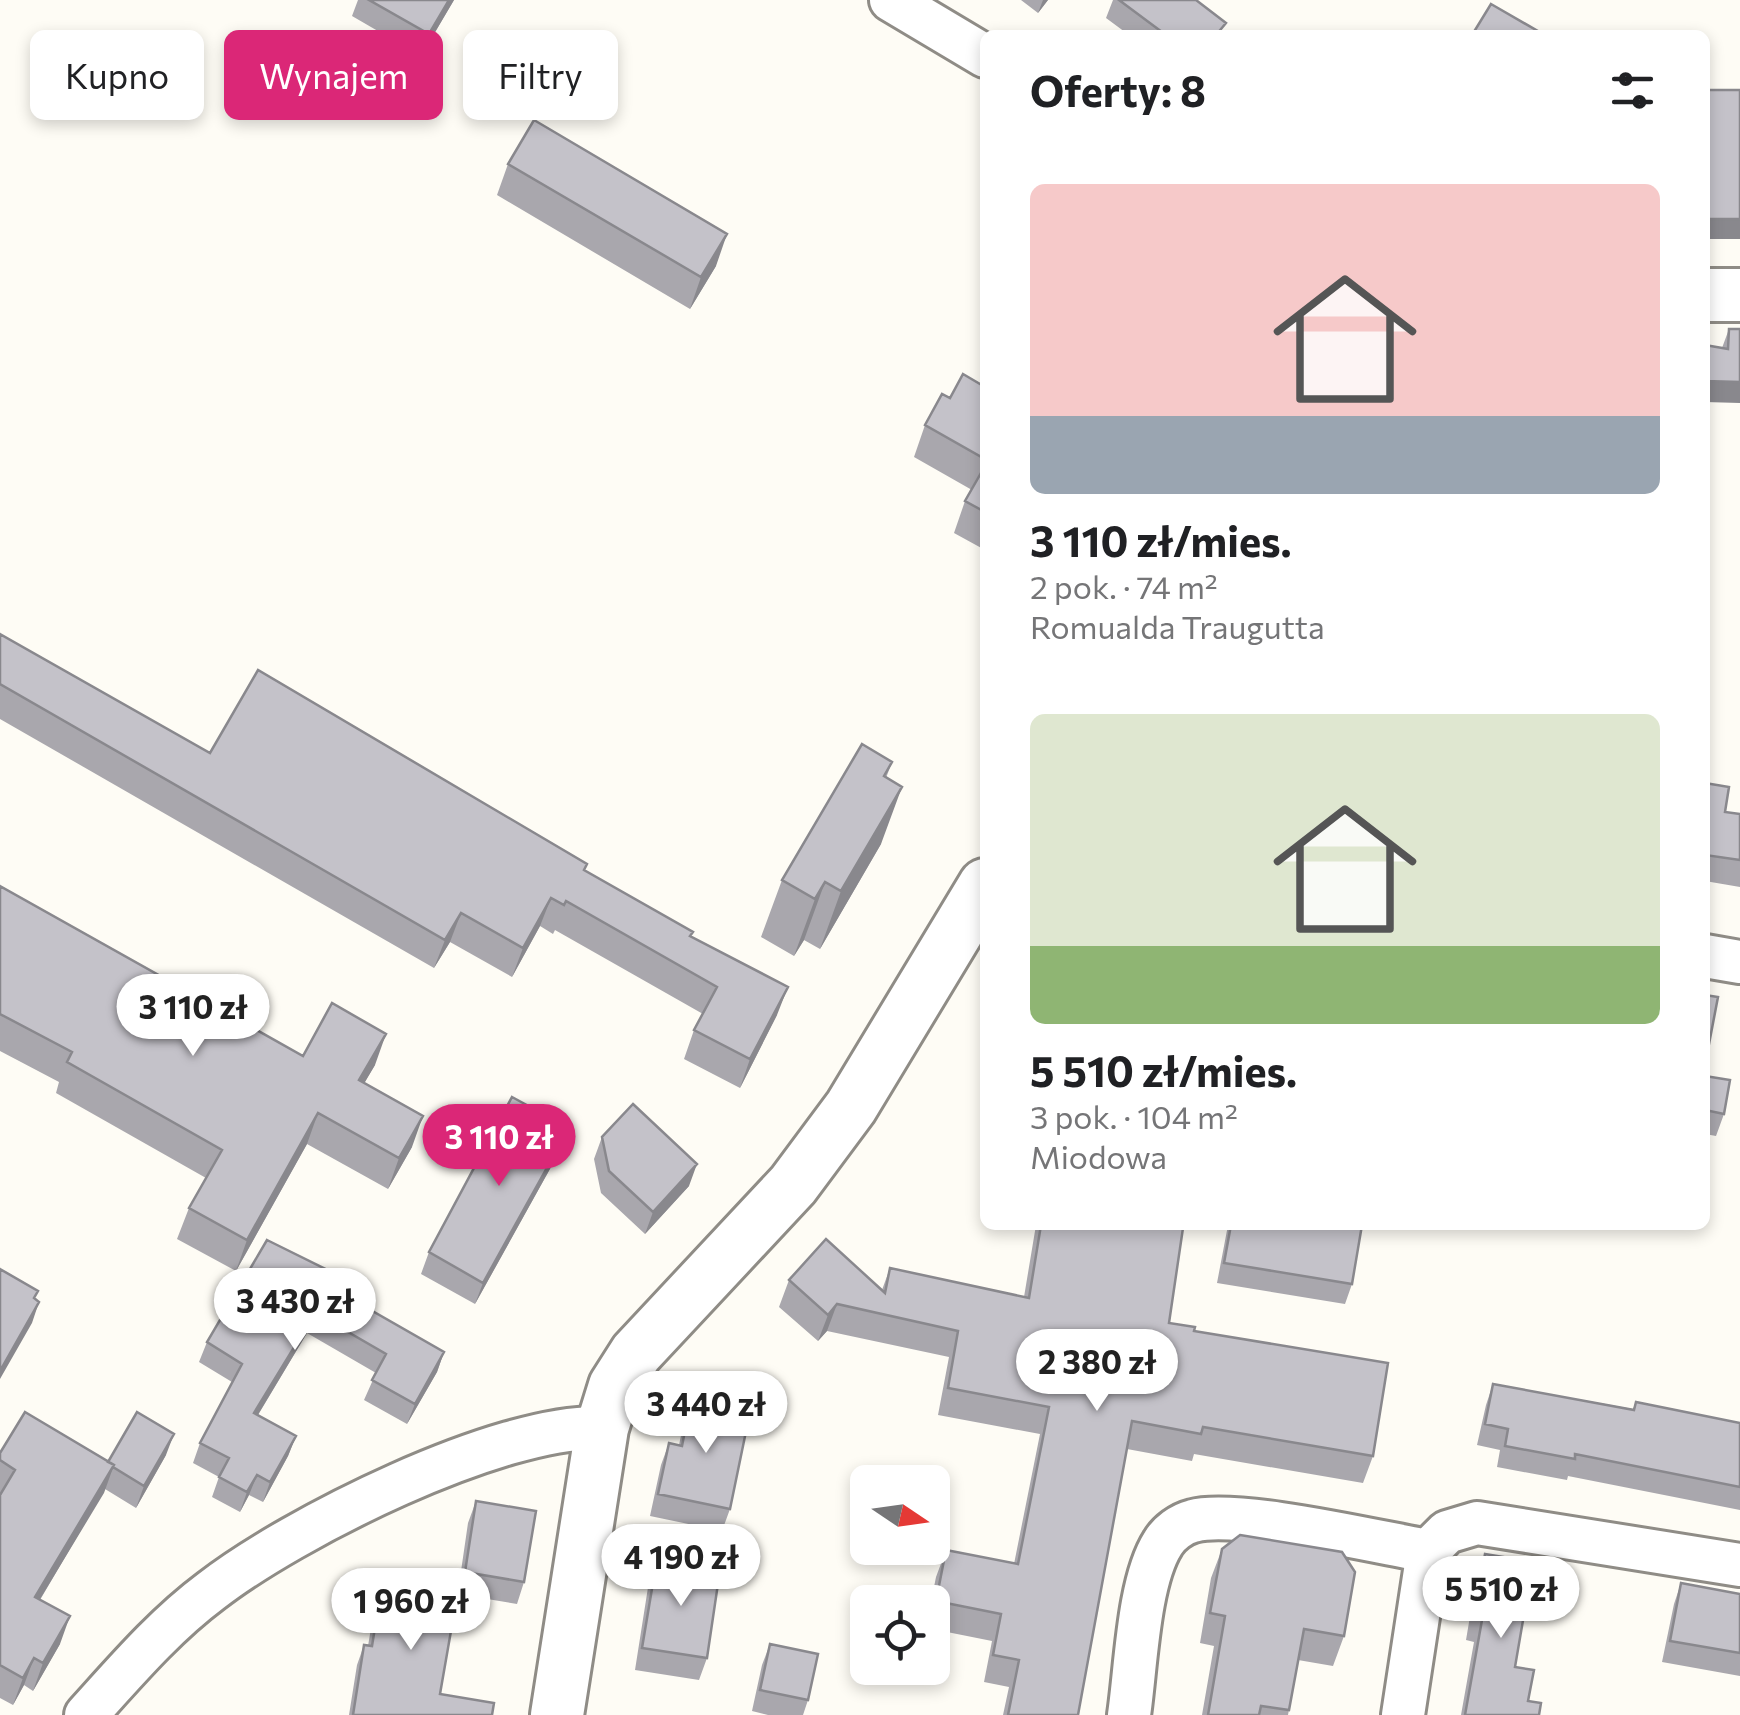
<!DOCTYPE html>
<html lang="pl">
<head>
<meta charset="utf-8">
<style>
	body { margin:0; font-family:Commissioner,sans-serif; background:#f6f6f6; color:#202124; height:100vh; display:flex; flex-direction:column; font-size:38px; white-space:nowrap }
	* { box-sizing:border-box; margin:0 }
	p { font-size:32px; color:#757577 }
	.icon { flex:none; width:55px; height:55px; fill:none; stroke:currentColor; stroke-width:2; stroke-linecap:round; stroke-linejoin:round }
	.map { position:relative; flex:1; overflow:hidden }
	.drawer { position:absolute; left:980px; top:30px; width:730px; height:1200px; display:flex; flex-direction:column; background:#fff; border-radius:15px; box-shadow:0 5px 15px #0003 }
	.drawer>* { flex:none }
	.top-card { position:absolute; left:30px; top:30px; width:800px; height:90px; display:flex; gap:20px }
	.needle { width:65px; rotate:103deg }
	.fabs { position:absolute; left:850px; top:1465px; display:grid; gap:20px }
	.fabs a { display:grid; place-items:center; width:100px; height:100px; border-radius:15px; background:#fff; box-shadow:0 5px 15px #0003; font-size:50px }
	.price { position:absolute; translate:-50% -85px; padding:0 22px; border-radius:35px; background:#fff; color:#222; font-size:32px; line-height:65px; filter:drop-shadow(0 2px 5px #0008) }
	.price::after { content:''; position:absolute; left:50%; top:60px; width:30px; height:22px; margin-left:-15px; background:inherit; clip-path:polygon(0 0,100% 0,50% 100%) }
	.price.current { background:#db2777; color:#fff }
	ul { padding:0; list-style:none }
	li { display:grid; align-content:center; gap:20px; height:530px; padding:0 50px }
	li span { display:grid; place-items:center; height:310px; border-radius:15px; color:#555 }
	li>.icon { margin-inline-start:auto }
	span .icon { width:180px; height:180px; fill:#fffc; stroke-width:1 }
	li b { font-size:42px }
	h2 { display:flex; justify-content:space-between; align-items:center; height:120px; padding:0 50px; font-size:42px }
	.pill { padding:0 35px; border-radius:15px; background:#fff; box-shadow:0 5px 15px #0003; font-size:35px; line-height:90px }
	.pill.current { background:#db2777; color:#fff }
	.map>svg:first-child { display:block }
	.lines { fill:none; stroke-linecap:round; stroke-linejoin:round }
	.minor-casing { stroke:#8f8c86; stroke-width:48 }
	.tertiary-casing { stroke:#8f8c86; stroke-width:58 }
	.minor { stroke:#fff; stroke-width:42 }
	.tertiary { stroke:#fff; stroke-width:52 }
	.wall { fill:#a9a7ad }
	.shaded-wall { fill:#89888d }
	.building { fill:#c4c2c9; stroke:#89888d; stroke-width:2.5 }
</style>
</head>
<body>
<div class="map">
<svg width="1740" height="1715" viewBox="0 0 1740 1715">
	<rect width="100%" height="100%" fill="#fefcf5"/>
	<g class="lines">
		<g class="minor-casing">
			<path id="minor" d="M891,0L985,56
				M1705,956L1740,962
				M1428,1551L1447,1532L1477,1523L1740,1565
				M86,1715C125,1672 164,1626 211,1591C292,1528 500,1424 602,1428
				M1129,1715C1136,1668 1138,1582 1163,1543C1169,1533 1181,1524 1193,1521C1236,1509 1377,1542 1428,1551
				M1403,1715L1428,1551"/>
		</g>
		<g class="tertiary-casing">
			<path id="tertiary" d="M1705,295H1740
				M557,1715L602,1428L615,1386L636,1353L793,1185L851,1107L985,885"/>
		</g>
		<use href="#minor" class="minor"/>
		<use href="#tertiary" class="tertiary"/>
	</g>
	<path class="wall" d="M358,0H454L421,56L352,16Z
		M1021,0H1048L1038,13Z
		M1113,0H1196L1221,35H1129L1106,18Z
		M508,164L716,266L690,309L497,195Z
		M1729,329H1740L1705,402L1722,348Z
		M985,387V550L954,533L965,501L972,490L914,457L925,425Z
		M0,634L210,753L587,864L585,870L691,936L777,1015L740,1088L684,1059L694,1030L703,1014L555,930L553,934L540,926L512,977L450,942L434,968L0,719Z
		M892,762L886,778L881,844L820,949L804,940L794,956L761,937L782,880Z
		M1705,783L1725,812L1740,814V887L1705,881Z
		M0,886L303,1056L375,1065L364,1083L412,1147L388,1189L307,1144L236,1271L177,1239L189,1208L206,1178L56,1093L59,1082L0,1051Z
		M1705,1076L1724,1114L1716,1136L1705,1134Z
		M569,1128L561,1149L475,1304L421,1274L429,1252Z
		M602,1137L689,1186L645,1234L601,1193L594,1159Z
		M1036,1225H1166L1169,1323L1194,1331L1373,1456L1363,1483L1194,1454L1192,1461L1127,1449L1078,1715H1003L1009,1687L984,1682L992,1641L932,1629V1602H931L936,1577L946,1550L1014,1564L1040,1434L938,1415L949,1357L827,1331L818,1341L779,1307L789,1280L882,1290L890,1268L1024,1297Z
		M1228,1225H1362L1352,1284L1345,1304L1217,1283Z
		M267,1240L364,1306L444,1352L437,1372L407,1424L364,1400L376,1373L307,1333L258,1415L296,1436L288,1456L263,1502L249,1495L240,1512L212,1497L219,1477L193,1463L200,1443L232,1382L199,1362L207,1342Z
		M1493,1384L1633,1409L1636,1402L1740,1423V1510L1568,1476L1567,1480L1497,1467L1500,1450L1477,1445L1486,1405Z
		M691,1400L730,1509L722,1531L650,1516L661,1465L669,1443L679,1445L684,1421Z
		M0,1453L108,1462L166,1455L136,1508L105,1489L40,1600L60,1644L33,1691L24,1685L13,1705L0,1698Z
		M476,1501L524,1582L517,1604L457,1594L440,1694L492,1715H349L357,1665L364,1645L368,1646L377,1592L384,1572L459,1585L468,1523Z
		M1222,1549L1344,1636L1333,1666L1298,1660L1288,1715H1202L1214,1646L1200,1643L1211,1578Z
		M1485,1554L1515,1667L1528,1701L1539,1715H1461L1474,1642L1466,1640L1477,1575Z
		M657,1559L707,1658L699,1680L635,1670L649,1581Z
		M1681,1583L1740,1594V1676L1662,1662L1674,1604Z
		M770,1644L808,1700L803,1715H768L752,1711L762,1665Z"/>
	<path class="shaded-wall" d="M449,0H454L421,56L429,34Z
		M1043,0H1048L1038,13Z
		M1705,219H1740V239H1705Z
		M727,234L716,266L690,309L701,277Z
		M1705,381L1740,382V403L1705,402Z
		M902,787L881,844L820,949L841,891Z
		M825,882L804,940L794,956L815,899Z
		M551,898L540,926L512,977L523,948Z
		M461,913L450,942L434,968L445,940Z
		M788,987L777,1015L740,1088L750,1059Z
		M386,1034L375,1065L348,1111L359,1080Z
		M318,1113L307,1144L236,1271L247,1240Z
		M423,1116L412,1147L388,1189L399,1158Z
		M569,1128L561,1149L475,1304L483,1283Z
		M697,1164L689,1186L645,1234L653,1212Z
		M39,1302L32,1323L0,1379V1371Z
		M837,1304L827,1331L818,1341L828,1315Z
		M315,1313L307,1333L247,1433L254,1413Z
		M444,1352L437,1372L407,1424L415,1404Z
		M174,1434L166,1455L136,1508L144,1486Z
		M296,1436L288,1456L263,1502L270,1482Z
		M114,1465L104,1493L25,1624L35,1597Z
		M257,1475L249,1495L240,1512L247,1492Z
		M70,1616L60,1644L33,1691L43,1663Z
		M34,1658L24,1685L13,1705L23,1678Z"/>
	<path class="building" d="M369,0H449L429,34Z
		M1119,0H1196L1226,23L1216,35H1166Z
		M1491,4L1543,34L1542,35H1472Z
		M1705,90H1740V219H1705Z
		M534,120L727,234L701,277L508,164Z
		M1729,329H1740V382L1705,381V345L1728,349Z
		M963,374L985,387V459L925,425L942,394L950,398Z
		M985,466V512L965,501Z
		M0,634L210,753L258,670L587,864L584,870L693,932L690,936L788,987L750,1059L694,1030L717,987L566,901L564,905L551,898L523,948L461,913L445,940L0,684Z
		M862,744L892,762L884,776L902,787L841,891L825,882L815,899L782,880Z
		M1705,783L1729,787L1725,812L1740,814V860L1705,855Z
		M0,886L303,1056L332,1003L386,1034L359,1080L423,1116L399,1158L318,1113L247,1240L189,1208L222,1150L67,1062L72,1052L0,1014Z
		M1705,995L1718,997L1705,1065Z
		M1705,1076L1730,1080L1724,1114L1705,1110Z
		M512,1097L569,1128L483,1283L429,1252Z
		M633,1104L697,1164L653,1212L609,1171L602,1137Z
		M1041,1225H1166L1183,1228L1169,1323L1195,1327L1194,1331L1388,1363L1373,1456L1203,1427L1201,1434L1132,1421L1078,1715H1008L1019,1660L993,1655L1001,1614L936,1601L946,1550L1018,1564L1049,1407L948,1388L958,1331L837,1304L828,1315L789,1280L826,1239L885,1293L890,1268L1029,1298Z
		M1231,1225H1362L1352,1284L1224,1263Z
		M267,1240L370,1291L362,1305L444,1352L415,1404L372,1380L386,1354L315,1313L254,1413L296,1436L270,1482L257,1475L247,1492L219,1477L229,1458L200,1443L242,1364L207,1342Z
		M0,1269L38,1291L34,1298L39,1302L0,1371Z
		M1493,1384L1634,1410L1636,1402L1740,1423V1487L1575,1454V1459L1505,1446L1508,1429L1485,1424Z
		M691,1400L750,1412L730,1509L658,1494L669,1443L682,1446Z
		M25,1412L114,1465L35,1597L70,1616L43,1663L34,1658L23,1678L0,1665V1495L15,1470L0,1460V1453Z
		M137,1412L174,1434L144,1486L113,1467L114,1465L108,1462Z
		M476,1501L536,1511L524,1582L465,1572Z
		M1240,1535L1342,1552L1355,1572L1344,1636L1304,1629L1289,1710L1261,1706L1259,1715H1208L1225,1616L1210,1613L1222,1549Z
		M1485,1554L1533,1562L1515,1667L1534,1670L1528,1701L1541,1703L1539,1715H1465L1482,1620L1474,1619Z
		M657,1559L720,1570L707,1658L642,1648Z
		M384,1572L459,1585L440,1694L494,1703L492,1715H353L364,1645L372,1646Z
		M1681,1583L1740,1594V1653L1670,1641Z
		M770,1644L818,1654L808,1700L760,1690Z"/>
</svg>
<div class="fabs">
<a><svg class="needle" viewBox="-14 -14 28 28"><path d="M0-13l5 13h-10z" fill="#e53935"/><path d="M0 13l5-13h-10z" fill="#757577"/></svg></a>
<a><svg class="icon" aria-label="locate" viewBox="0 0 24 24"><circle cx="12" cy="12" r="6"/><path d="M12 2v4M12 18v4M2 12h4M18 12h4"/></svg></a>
</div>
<b class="price" style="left:193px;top:1059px">3 110 zł</b>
<b class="price current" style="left:499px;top:1189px">3 110 zł</b>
<b class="price" style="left:295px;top:1353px">3 430 zł</b>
<b class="price" style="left:1097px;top:1414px">2 380 zł</b>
<b class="price" style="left:706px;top:1456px">3 440 zł</b>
<b class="price" style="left:681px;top:1609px">4 190 zł</b>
<b class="price" style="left:1501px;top:1641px">5 510 zł</b>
<b class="price" style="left:411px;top:1653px">1 960 zł</b>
<div class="top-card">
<a class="pill">Kupno</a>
<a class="pill current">Wynajem</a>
<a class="pill">Filtry</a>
</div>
<section class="drawer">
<h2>Oferty: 8<svg class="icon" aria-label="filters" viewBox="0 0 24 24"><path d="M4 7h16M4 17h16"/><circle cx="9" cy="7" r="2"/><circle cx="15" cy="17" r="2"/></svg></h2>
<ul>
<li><span style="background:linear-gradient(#f6c9c9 75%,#9aa5b1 0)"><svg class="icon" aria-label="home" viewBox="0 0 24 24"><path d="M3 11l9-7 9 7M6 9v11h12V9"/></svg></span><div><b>3 110 zł/mies.</b><p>2 pok. · 74 m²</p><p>Romualda Traugutta</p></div></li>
<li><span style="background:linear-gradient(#dfe7d0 75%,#8fb573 0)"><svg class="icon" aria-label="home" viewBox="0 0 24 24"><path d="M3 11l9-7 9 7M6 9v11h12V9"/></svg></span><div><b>5 510 zł/mies.</b><p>3 pok. · 104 m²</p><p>Miodowa</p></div></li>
</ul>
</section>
</div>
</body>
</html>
